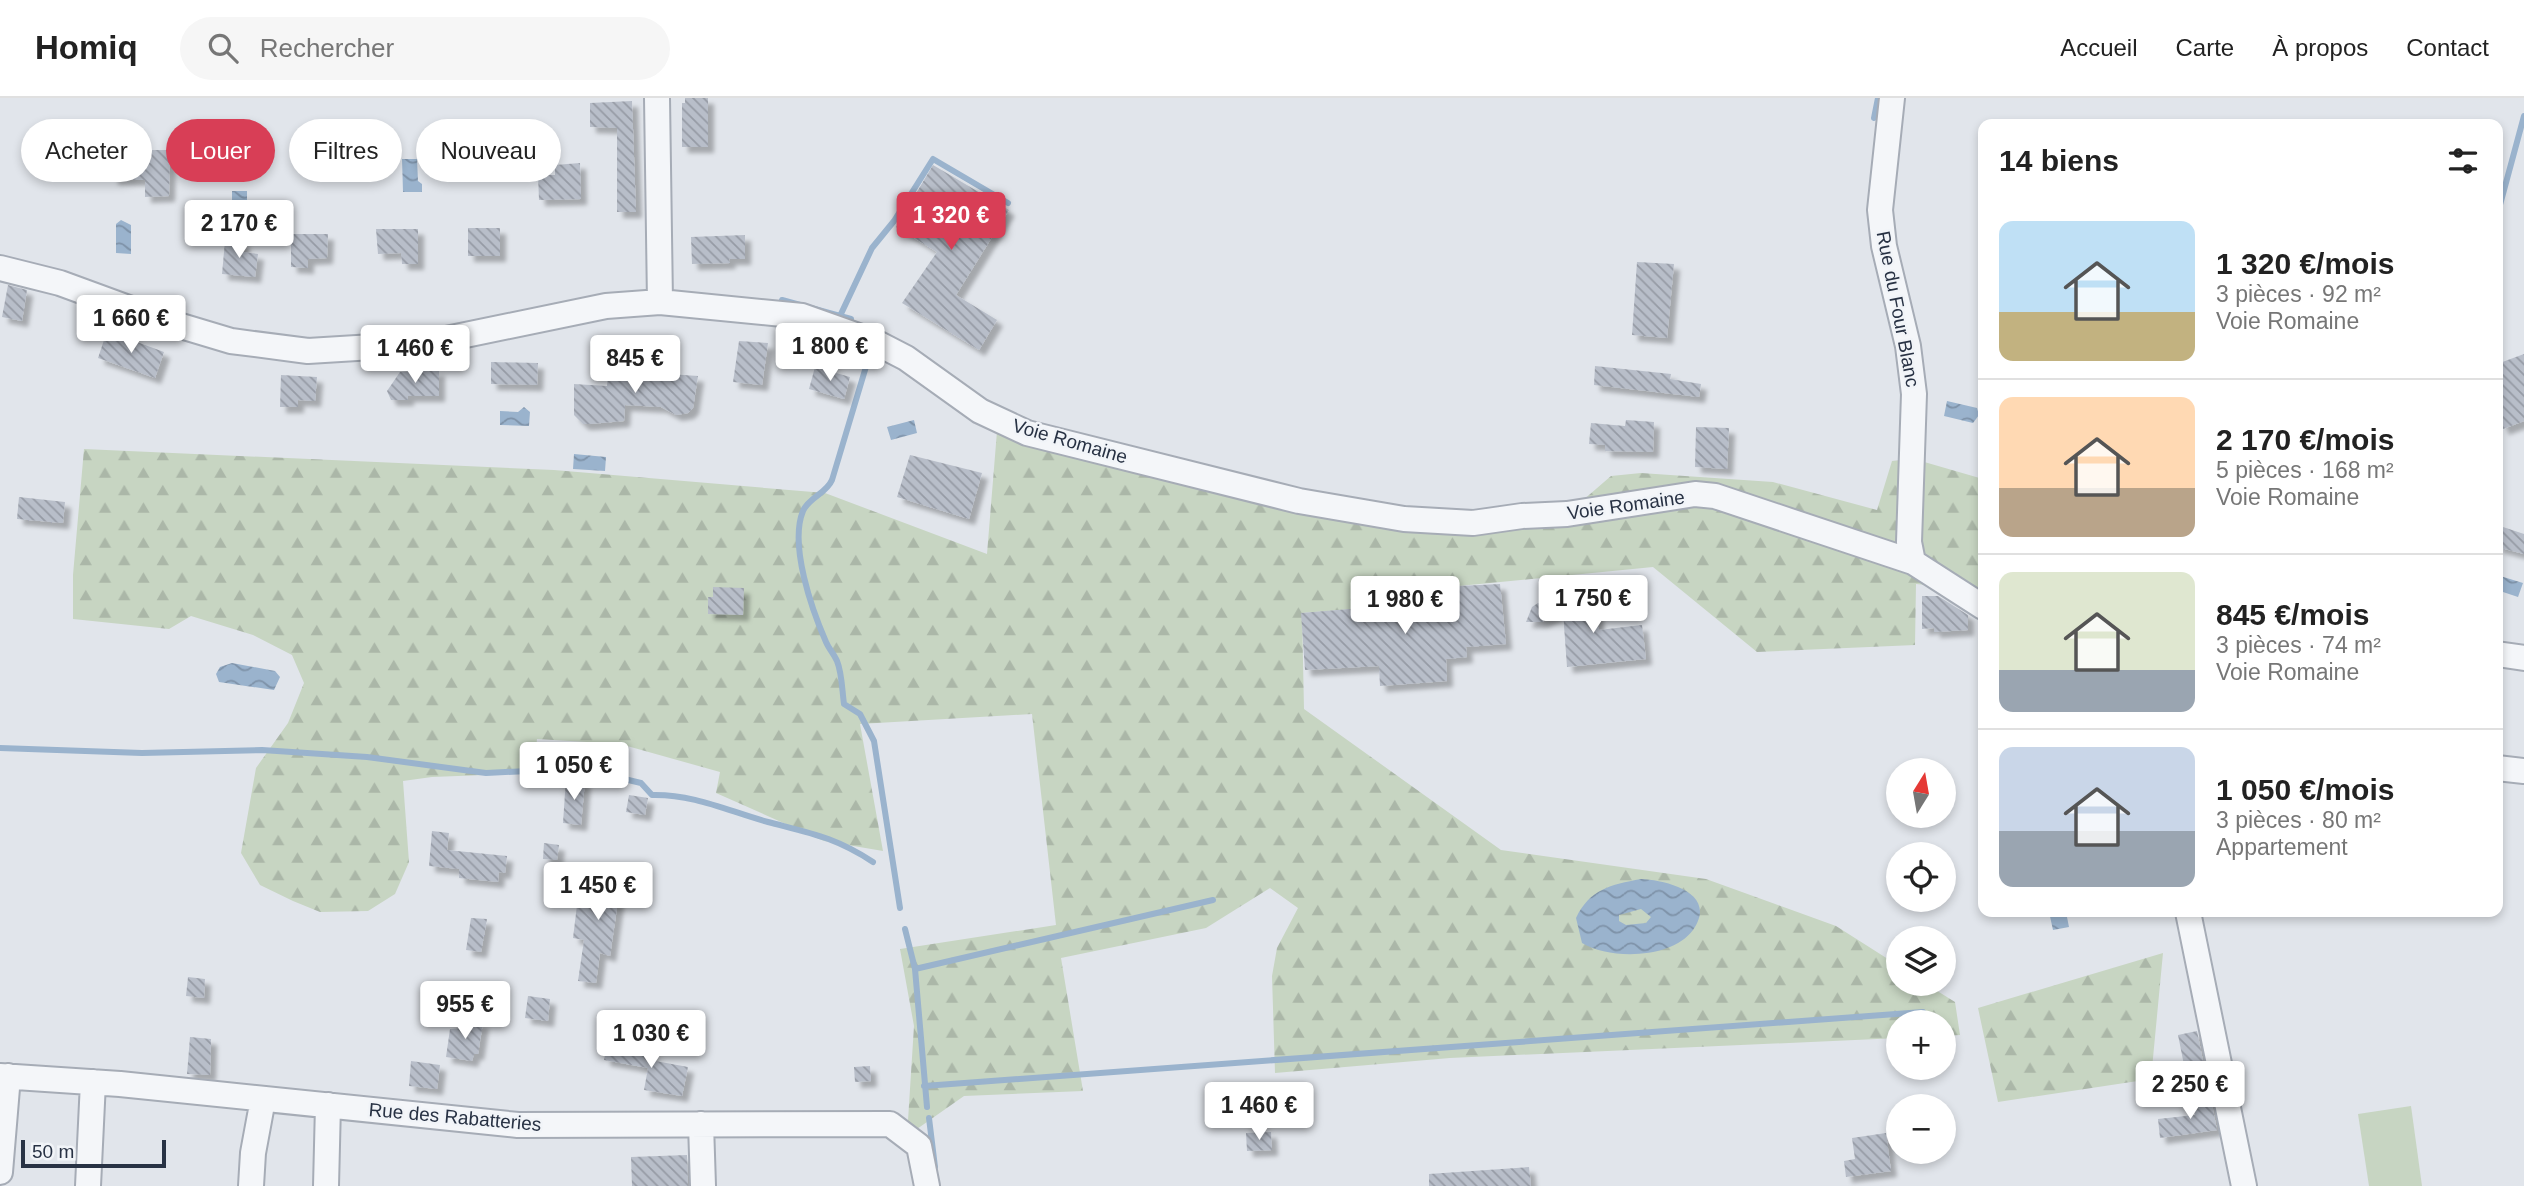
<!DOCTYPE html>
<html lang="fr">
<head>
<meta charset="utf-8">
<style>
	body { margin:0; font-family:Arial,sans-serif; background:#f6f6f6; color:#222; height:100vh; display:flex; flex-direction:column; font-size:26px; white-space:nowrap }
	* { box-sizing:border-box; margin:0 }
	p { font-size:23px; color:#767676 }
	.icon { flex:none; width:38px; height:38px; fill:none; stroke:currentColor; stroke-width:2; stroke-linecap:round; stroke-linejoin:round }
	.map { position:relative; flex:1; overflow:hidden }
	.sheet { position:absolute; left:1978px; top:21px; width:525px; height:798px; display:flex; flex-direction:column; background:#fff; border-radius:14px; box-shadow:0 4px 10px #0003 }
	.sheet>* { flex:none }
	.banner { position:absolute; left:21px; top:21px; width:665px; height:63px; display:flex; gap:14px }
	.needle { width:46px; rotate:11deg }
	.fabs { position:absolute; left:1886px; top:660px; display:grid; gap:14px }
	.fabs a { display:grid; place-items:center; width:70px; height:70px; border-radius:50%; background:#fff; box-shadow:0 4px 10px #0003; font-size:35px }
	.scale { position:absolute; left:21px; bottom:18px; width:145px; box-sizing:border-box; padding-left:7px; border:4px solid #283244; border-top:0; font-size:19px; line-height:24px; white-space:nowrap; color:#283244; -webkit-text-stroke:5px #f1f4f8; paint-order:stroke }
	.price { position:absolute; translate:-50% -60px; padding:0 16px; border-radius:7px; background:#fff; color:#222; font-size:23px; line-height:46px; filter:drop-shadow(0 2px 4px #0008) }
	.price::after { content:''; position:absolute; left:50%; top:42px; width:21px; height:16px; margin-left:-10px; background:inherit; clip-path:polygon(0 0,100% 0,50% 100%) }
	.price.current { background:#d83e56; color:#fff }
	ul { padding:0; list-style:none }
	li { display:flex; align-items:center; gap:21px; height:175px; padding:0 21px }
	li+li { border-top:2px solid #e0e0e0 }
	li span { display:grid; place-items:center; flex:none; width:196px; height:140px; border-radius:14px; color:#555 }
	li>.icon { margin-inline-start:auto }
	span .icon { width:84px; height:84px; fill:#fffc; stroke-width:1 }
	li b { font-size:30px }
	h2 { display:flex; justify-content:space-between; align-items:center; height:84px; padding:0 21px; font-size:30px }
	.pill { padding:0 24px; border-radius:32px; background:#fff; box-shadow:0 4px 10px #0003; font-size:24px; line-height:63px }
	.pill.current { background:#d83e56; color:#fff }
	header { display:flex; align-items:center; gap:42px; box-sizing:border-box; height:98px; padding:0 35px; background:#fff; border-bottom:2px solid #e0e0e0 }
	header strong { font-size:33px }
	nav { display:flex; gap:38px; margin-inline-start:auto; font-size:24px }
	.search { width:490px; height:63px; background:#f6f6f6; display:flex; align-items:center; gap:18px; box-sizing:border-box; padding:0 24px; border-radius:38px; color:#767676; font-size:26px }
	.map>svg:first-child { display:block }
	.forest { fill:url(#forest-firs) }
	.park { fill:#c7d5c2 }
	.water { fill:url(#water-waves); fill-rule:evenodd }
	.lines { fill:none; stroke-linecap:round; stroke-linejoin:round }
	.stream { stroke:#9ab3cd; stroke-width:6 }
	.building { fill:url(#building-back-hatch); filter:url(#shadow) }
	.minor-casing { stroke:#a6acb6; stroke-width:28 }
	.minor { stroke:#f4f6f9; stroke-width:24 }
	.labels { text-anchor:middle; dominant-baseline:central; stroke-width:5; stroke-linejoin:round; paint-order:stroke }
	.street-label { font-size:19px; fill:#283244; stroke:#f1f4f8 }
</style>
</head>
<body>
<header>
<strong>Homiq</strong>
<div class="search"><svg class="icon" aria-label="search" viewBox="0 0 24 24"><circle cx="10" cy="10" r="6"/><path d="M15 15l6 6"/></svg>Rechercher</div>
<nav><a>Accueil</a><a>Carte</a><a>À propos</a><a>Contact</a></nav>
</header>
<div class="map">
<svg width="2524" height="1088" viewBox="0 0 2524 1088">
	<defs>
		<pattern id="forest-firs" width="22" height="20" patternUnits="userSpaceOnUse" patternTransform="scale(1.75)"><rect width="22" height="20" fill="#c7d5c2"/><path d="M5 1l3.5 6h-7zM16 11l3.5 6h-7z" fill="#abb7a8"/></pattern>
		<pattern id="water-waves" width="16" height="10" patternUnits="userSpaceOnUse" patternTransform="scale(1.75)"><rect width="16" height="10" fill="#9ab3cd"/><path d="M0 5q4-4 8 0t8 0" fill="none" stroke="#7e92a8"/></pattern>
		<pattern id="building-back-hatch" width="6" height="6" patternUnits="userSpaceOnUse" patternTransform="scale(1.75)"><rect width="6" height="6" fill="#b8bec9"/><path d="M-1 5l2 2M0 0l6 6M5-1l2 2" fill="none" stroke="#969ba5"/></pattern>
		<filter id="shadow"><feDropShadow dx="6" dy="6" stdDeviation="2" flood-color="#0004"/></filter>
	</defs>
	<rect width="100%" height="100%" fill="#e1e5eb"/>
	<path class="forest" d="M998,321L1335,410L1567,416L1611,378L1641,375L1773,384L1877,412L1892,363L1914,361L1983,381V509L1948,489L1916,486L1915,547L1757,554L1653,469L1459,488L1441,504L1302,515L1304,611L1501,752L1706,781L1836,828L1899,868V886H1926L1955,904L1960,937L1944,938V924H1899V940L1450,960L1275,975L1272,878L1277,850L1298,810L1270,790L1206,830L1061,860L1083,993L964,998L907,1038L914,928L900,851L1056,827L1032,616L860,626L883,753L824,743L716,695L720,674L620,646L537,641L534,675L432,679L403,683L409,764L395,796L368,813L320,814L293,803L260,787L241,755L256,670L288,625L304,585L292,557L253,537L191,518L169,531L73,521V477L84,351L554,372L825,395L987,456Z
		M2163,855L2151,981L1998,1004L1978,910Z"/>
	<path class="park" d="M2411,1008L2422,1088H2369L2358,1016Z"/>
	<path class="water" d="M402,61H417L418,83L422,86V94H403Z
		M232,93H247V122L244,126H235L232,122Z
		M121,122L131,127V156L116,155V126Z
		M1947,303L1977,310L1979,317L1973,325L1944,318Z
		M524,309L530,314L529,328L500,327V313L518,314Z
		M914,322L917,335L891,342L887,329Z
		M574,356L606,359L605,373L573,371Z
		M2497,477L2523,485L2518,499L2497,492Z
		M232,565L275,573L280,579L274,592L219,584L216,576L220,569Z
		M1641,781C1666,782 1719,795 1693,832C1672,861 1610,862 1582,845L1576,820C1590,791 1610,787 1641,781ZM1641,811L1651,819L1646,825L1626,827L1619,823V817Z
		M2049,814H2066L2069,829L2053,832Z"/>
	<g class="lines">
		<path class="stream" d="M1874,20L1878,0
			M2497,118L2524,18
			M782,202L840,218
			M851,221L840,218L872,150L894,123L933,61L1008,105
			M868,262L832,382C826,396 809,399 803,413C789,447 812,512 826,544C829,551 834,556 837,563C842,575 842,592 844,606L860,616L874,643L900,810
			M0,650L142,655L262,652L367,659L486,675L549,672
			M620,680L641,685L652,697C694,696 728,713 768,724C810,735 835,739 873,764
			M905,831L915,871L1213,802
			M915,871L927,1009
			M924,988L1923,914
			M929,1020L935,1069"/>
	</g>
	<path class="building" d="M685,0H708V49H682V5H685Z
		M632,3L636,114H617V30L590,29V5Z
		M145,52H170L169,98L145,99V82L112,81V67L145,66Z
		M580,65L581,101L539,102L538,77H555V67Z
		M933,67L1009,112L956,197L997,222L979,252L902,205L937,154L896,129Z
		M468,130H500V158H468Z
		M376,131H418V166H402L401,155L378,156Z
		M291,136H328L327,160L308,161V170L291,169Z
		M745,137V161H729L730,165L692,166L691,139Z
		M225,143L244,144L243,154L258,156L255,179L222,176Z
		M1637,164L1674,166L1667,240L1632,237Z
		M8,187L27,192L22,223L2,219Z
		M107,233L164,254L155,280L98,260Z
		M739,243L768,245L762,287L733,284Z
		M2524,256V323L2503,331L2497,314V266Z
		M491,264L538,265L537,287L491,286Z
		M651,266L670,267L669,276L698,278L693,310L688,315L676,317L661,309L625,307L624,323L590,326H583L574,317V286L607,288L608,277L650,280Z
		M1595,268L1671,276L1670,281L1701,286L1699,299L1594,287Z
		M815,269L850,279L844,301L809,291Z
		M439,272V298H408V302H391L387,293L400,274Z
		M281,277L317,279L315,303L298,302V309H280Z
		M1626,322L1654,324L1653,354L1605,353V347L1589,346L1591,325L1625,328Z
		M1696,329L1729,330L1727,371L1695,369Z
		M910,357L982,375L969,421L897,399Z
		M19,399L65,404L63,425L17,421Z
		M2497,427L2524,436V456L2497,449Z
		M1500,486L1506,546L1466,549L1467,559L1446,561L1447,583L1380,588L1379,568L1305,572L1301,515L1459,502V488Z
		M713,489L744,490L743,517L708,516V499H713Z
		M1922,498H1938L1968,517V532L1934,534V530L1922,531Z
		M1596,501L1599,532L1642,527L1646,561L1567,569L1563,514L1542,524H1526L1532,509L1538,505L1567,515V503Z
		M566,680L585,683L581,727L563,725Z
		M629,697L648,700L645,717L626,714Z
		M432,733L449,735L447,752L507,758L505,775L499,774L498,784L459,780V771L429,768Z
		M544,745L559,747L557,762L543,761Z
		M600,767L623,769L610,858L600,855L596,885L578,883L584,842L573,840L577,807L592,809Z
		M471,820L487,821L481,854L466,852Z
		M188,879L205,881L204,900L186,898Z
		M528,898L550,901L548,923L525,920Z
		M465,922L483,925L478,956H474L472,963L446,959L450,931L464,930Z
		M2197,933L2205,973L2186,977L2178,937Z
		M190,939L211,941L210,977L187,976Z
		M607,947L651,954L650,962L688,969L682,998L644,992L648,970L604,962Z
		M411,963L440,967L437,991L409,988Z
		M870,968L871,983L855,984L854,969Z
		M2210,996L2217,1032L2160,1040L2158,1021L2195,1017L2193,1006L2203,1005L2202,997Z
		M1271,1034L1272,1052L1247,1053L1246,1035Z
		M1886,1035L1891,1073L1846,1079L1844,1063L1855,1061L1852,1040Z
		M687,1057L688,1088H632L631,1059Z
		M1529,1069L1531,1088H1429V1076Z"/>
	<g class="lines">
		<g class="minor-casing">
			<path id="minor" d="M657,0L660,204
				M1892,0L1880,112L1884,148L1908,248L1914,296L1909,444L1913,464L1983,509
				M0,170L60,185L161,222L231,243L308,253L422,246L606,208L660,204L802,218L875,244L906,260L980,313L1027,335L1299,403L1404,421L1473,425L1522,418L1567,416L1695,396L1715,398L1913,464
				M2497,556L2524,560
				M2497,670L2524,673
				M2188,814L2244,1088
				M0,978L120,986L518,1027L890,1026L919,1048L927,1088
				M701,1026L703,1088
				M0,1074L8,978
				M88,1088L93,984
				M251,1088L253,1055L263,1001
				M326,1088L328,1007"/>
		</g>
		<use href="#minor" class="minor"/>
	</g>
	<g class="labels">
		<g class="street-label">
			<text transform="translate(1898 211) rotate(79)">Rue du Four Blanc</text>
			<text transform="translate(1070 343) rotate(16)">Voie Romaine</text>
			<text transform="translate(1626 407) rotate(-8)">Voie Romaine</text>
			<text transform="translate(455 1019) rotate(5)">Rue des Rabatteries</text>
		</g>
	</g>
</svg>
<div class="fabs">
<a><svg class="needle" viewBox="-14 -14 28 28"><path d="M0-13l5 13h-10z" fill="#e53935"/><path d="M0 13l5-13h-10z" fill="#767676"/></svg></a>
<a><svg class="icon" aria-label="locate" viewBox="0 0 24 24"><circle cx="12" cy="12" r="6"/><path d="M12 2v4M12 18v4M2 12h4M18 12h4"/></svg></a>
<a><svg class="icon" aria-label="layers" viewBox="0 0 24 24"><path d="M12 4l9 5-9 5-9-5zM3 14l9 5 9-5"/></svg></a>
<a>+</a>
<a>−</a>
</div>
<div class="scale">50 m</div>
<b class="price current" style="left:951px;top:154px">1 320 €</b>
<b class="price" style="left:239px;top:162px">2 170 €</b>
<b class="price" style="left:131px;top:257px">1 660 €</b>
<b class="price" style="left:830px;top:285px">1 800 €</b>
<b class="price" style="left:415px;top:287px">1 460 €</b>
<b class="price" style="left:635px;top:297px">845 €</b>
<b class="price" style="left:1593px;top:537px">1 750 €</b>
<b class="price" style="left:1405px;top:538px">1 980 €</b>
<b class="price" style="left:574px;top:704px">1 050 €</b>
<b class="price" style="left:598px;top:824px">1 450 €</b>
<b class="price" style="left:465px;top:943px">955 €</b>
<b class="price" style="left:651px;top:972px">1 030 €</b>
<b class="price" style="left:2190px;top:1023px">2 250 €</b>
<b class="price" style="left:1259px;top:1044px">1 460 €</b>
<div class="banner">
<a class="pill">Acheter</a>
<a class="pill current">Louer</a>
<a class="pill">Filtres</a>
<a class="pill">Nouveau</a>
</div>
<section class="sheet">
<h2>14 biens<svg class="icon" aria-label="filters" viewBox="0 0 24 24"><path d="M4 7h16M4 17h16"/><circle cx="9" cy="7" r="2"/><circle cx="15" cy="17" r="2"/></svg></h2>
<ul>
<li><span style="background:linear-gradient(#bfe0f5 65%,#c2b280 0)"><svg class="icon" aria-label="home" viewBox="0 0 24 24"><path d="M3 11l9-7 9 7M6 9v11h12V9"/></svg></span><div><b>1 320 €/mois</b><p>3 pièces · 92 m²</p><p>Voie Romaine</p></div></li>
<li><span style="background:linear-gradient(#ffd9b3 65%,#b9a48a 0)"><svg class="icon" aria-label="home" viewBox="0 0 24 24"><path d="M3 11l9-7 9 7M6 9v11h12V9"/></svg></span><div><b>2 170 €/mois</b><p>5 pièces · 168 m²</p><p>Voie Romaine</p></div></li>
<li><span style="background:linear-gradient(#dfe7d0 70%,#9aa5b1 0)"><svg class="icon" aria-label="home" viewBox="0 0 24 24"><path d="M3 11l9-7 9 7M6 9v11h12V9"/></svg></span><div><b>845 €/mois</b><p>3 pièces · 74 m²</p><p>Voie Romaine</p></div></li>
<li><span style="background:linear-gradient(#c9d6e8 60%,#9aa5b1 0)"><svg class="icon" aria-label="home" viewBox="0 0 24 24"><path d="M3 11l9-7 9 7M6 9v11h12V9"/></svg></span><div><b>1 050 €/mois</b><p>3 pièces · 80 m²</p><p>Appartement</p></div></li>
</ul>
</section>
</div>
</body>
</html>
